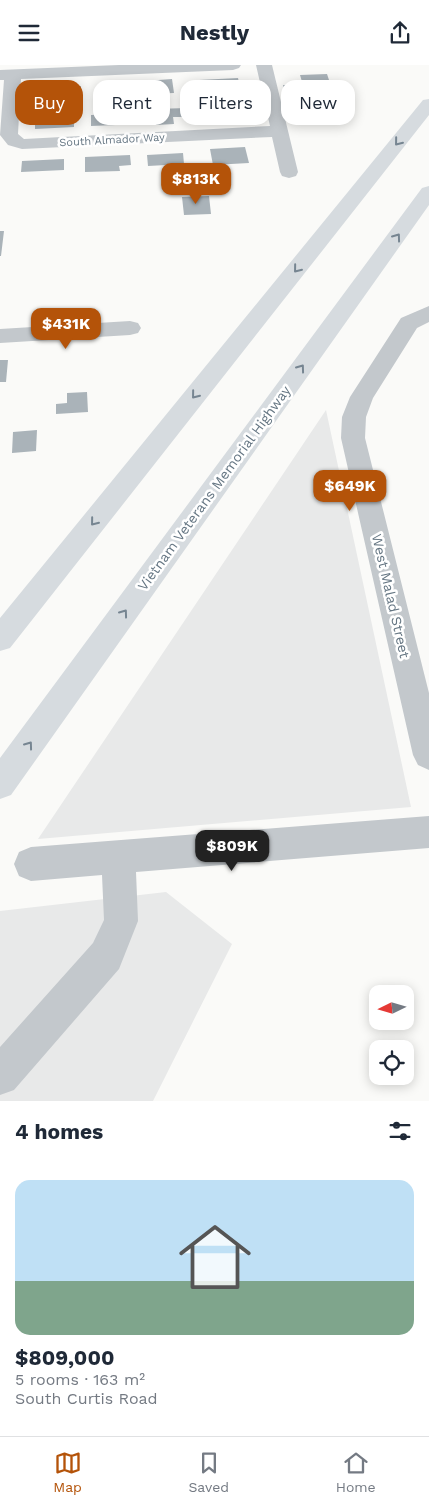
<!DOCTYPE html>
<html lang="en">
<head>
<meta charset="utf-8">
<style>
	body { margin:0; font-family:"Work Sans",sans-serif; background:#f6f6f7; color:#1f2937; height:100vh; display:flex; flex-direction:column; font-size:19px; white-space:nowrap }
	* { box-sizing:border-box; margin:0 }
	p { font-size:16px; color:#747a83 }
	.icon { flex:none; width:28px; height:28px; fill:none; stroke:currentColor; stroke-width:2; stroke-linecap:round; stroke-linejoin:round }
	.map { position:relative; height:1036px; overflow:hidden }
	.drawer { display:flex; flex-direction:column; background:#fff; flex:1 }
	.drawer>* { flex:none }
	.guide { position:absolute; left:15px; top:15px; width:400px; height:45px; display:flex; gap:10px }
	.needle { width:32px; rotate:265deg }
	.fabs { position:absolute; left:369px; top:920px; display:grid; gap:10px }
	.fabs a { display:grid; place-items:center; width:45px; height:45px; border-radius:10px; background:#fff; box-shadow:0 2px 12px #0003; font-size:25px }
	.price { position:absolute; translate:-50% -42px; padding:0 11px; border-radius:10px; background:#b45309; color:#fff; font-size:16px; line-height:32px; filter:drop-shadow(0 1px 2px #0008) }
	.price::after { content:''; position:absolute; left:50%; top:30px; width:15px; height:11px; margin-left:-8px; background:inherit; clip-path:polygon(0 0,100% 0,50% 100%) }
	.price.active { background:#222; color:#fff }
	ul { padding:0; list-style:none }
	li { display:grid; align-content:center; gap:10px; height:265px; padding:0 15px }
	li span { display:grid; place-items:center; height:155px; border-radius:15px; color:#555 }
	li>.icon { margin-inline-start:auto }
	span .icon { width:90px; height:90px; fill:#fffc; stroke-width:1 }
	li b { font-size:21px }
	h2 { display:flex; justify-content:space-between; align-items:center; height:60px; padding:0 15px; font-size:21px }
	.tag { padding:0 18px; border-radius:15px; background:#fff; box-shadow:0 2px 12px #0003; font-size:18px; line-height:45px }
	.tag.active { background:#b45309; color:#fff }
	header { display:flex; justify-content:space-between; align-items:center; height:65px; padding:0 15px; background:#fff; font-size:22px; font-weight:700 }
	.tabs { display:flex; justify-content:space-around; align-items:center; height:70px; border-top:1px solid #e0e1e3; background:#fff; font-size:14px; color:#747a83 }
	.tabs a { display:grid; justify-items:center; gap:2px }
	.tabs .active { color:#b45309 }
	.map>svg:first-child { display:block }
	.built { fill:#e8e9e9 }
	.building { fill:#aab3b9 }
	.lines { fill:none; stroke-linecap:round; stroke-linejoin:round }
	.minor { fill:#c3c8cc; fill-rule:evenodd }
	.highway { fill:#d6dbdf; fill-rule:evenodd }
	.oneway { stroke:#768591 }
	.labels { text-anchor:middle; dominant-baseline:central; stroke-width:5; stroke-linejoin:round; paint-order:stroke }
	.far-street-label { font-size:11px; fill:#657683; stroke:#fff }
	.street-label { font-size:14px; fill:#657683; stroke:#fff }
</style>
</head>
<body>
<header><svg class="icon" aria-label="menu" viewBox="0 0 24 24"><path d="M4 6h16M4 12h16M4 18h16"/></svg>Nestly<svg class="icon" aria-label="share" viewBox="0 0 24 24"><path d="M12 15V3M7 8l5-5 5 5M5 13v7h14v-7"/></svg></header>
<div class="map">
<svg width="429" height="1036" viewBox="0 0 429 1036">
	<rect width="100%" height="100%" fill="#fafaf8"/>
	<path class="built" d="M326,345L411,742L38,774Z
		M166,827L232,879L153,1036H0V846Z"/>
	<path class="building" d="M327,9L331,21L305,22L308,32L286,33L283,20H303L300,10Z
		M238,13L241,27L222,28V24L200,25L199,15Z
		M172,14L174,28L146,29L145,16Z
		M136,18V28L99,30L98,19Z
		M81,21V32H41V22Z
		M187,43L188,52H173L174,59L156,60L155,44Z
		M248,46L250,56L205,58L204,49Z
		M139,48L140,59L91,61V50Z
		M74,51V62L35,64V53Z
		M245,82L249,98L213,100L210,84Z
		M183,88L184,99L148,101L147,90Z
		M130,90L131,100L119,101L120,106L85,107V92Z
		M64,94V105L21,107L22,96Z
		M209,131L211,149L184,150L182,132Z
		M0,166H4L1,191H0Z
		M0,295H8L6,317H0Z
		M87,327L88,347L56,349V339L67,338V328Z
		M37,365L36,386L12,388L13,367Z"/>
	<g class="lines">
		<path class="minor" d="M119,0H241L239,3L233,5L21,14L18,69L24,74L270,61L256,0H272L298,107L296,111L289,113L282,111L280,107L272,72L22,84L8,80L0,70L4,15H0V5Z
			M429,241V257L417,263L373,333L366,352L365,373L429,628V705L418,700L413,690L341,373L342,352L350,332L401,253Z
			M130,256L138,258L141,263L138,268L130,270L0,278V264Z
			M429,751V783L136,807L138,856L119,904L14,1025L0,1030V982L93,878L104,855L102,810L31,816L19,811L14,799L19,787L31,782Z"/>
		<path class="highway" d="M429,34V50L10,583L0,586V553L423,35Z
			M429,121V140L11,730L0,734V693L422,123Z"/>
	</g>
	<defs><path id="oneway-chevron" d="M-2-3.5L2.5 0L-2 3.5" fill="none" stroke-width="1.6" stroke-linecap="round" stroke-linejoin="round" transform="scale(1.25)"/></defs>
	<g class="oneway">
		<use href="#oneway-chevron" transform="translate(398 77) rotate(129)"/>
		<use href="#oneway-chevron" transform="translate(397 172) rotate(-54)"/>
		<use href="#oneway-chevron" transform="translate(297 204) rotate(129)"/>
		<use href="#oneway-chevron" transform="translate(301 303) rotate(-54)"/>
		<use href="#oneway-chevron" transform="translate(195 330) rotate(129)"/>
		<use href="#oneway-chevron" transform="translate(94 457) rotate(129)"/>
		<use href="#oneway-chevron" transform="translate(124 548) rotate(-54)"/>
		<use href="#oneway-chevron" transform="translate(29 680) rotate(-54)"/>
	</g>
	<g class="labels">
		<g class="far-street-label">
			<text transform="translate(112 75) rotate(-3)">South Almador Way</text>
		</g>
		<g class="street-label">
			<text transform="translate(214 423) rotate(-54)">Vietnam Veterans Memorial Highway</text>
			<text transform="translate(391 531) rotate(77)">West Malad Street</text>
		</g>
	</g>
</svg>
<div class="fabs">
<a><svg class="needle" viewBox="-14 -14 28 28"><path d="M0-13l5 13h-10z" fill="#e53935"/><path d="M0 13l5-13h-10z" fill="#747a83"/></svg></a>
<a><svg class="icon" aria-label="locate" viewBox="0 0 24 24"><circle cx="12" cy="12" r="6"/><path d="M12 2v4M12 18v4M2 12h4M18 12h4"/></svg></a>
</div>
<b class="price" style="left:196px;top:140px">$813K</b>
<b class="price" style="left:66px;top:285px">$431K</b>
<b class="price" style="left:350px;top:447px">$649K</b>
<b class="price active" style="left:232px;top:807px">$809K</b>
<div class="guide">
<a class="tag active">Buy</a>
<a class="tag">Rent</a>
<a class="tag">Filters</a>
<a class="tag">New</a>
</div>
</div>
<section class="drawer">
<h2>4 homes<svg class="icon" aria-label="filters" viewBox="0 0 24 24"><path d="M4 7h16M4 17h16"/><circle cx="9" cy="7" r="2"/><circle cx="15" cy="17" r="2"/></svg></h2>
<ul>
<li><span style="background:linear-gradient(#bfe0f5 65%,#7fa58c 0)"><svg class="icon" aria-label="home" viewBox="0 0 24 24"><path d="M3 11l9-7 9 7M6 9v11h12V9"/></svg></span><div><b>$809,000</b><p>5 rooms · 163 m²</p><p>South Curtis Road</p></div></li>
</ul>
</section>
<nav class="tabs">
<a class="active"><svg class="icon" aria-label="map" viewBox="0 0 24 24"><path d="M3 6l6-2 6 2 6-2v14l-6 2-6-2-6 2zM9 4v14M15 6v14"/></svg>Map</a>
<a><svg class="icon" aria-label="saved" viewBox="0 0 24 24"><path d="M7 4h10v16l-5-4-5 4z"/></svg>Saved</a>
<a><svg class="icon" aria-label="home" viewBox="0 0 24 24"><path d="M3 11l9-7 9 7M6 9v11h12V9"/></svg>Home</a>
</nav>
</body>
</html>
